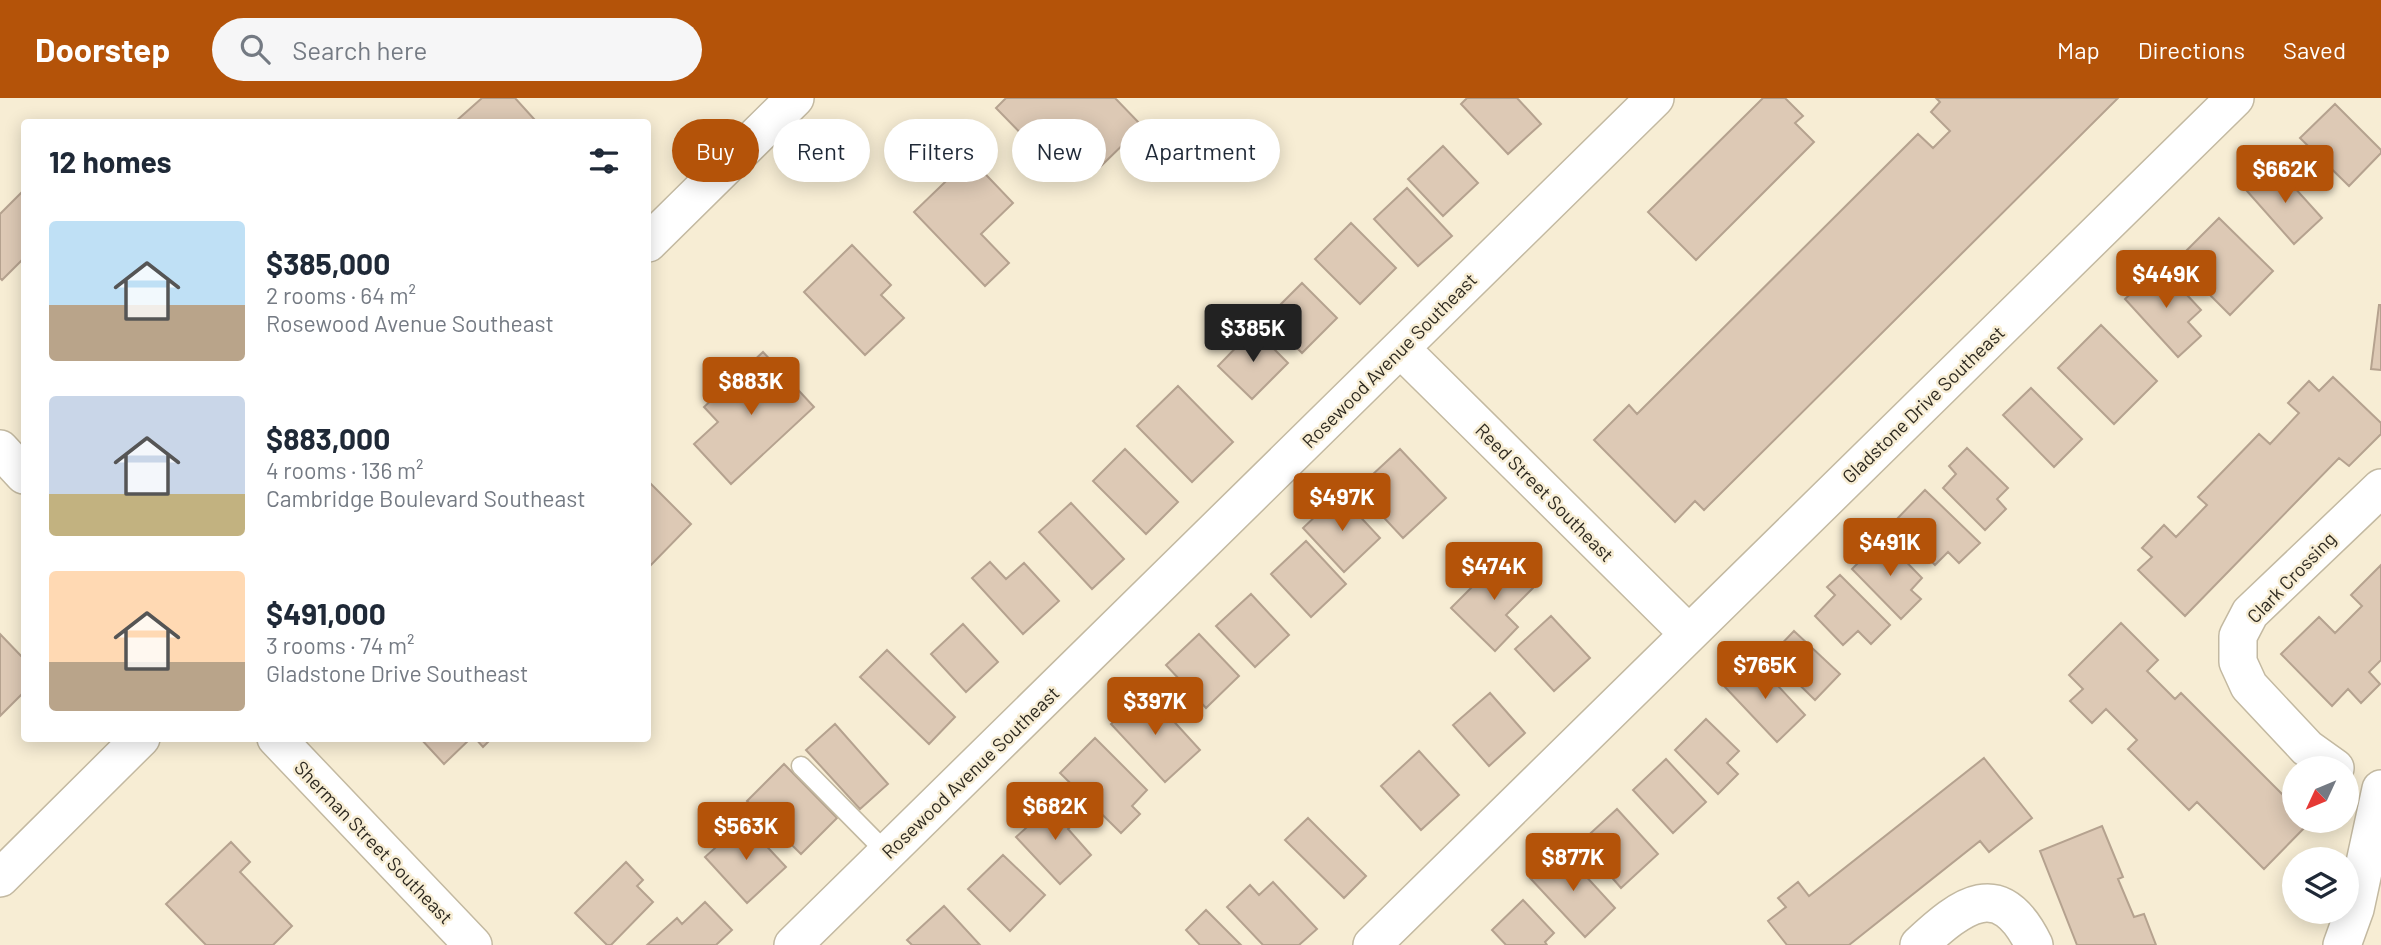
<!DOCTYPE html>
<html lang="en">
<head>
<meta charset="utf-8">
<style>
	body { margin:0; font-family:Barlow,sans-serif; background:#f6f6f7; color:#1f2937; height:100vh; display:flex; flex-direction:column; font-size:26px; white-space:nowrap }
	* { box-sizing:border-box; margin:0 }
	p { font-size:23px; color:#747a83 }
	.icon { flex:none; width:38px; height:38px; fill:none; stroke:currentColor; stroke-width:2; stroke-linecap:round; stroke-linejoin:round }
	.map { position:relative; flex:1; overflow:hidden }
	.details { position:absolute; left:21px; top:21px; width:630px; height:623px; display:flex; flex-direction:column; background:#fff; border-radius:7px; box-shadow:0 4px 18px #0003 }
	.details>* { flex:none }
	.top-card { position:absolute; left:672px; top:21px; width:665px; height:63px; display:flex; gap:14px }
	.needle { width:46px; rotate:226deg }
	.tools { position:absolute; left:2282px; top:658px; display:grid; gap:14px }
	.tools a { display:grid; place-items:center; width:77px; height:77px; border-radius:50%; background:#fff; box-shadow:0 4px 18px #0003; font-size:35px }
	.price { position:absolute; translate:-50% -60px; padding:0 16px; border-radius:7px; background:#b45309; color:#fff; font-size:23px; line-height:46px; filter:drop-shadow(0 2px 4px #0008) }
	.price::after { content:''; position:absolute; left:50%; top:42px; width:21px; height:16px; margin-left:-10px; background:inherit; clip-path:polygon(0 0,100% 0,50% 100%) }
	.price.current { background:#222; color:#fff }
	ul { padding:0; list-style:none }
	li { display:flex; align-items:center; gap:21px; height:175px; padding:0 28px }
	li span { display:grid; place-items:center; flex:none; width:196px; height:140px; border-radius:7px; color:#555 }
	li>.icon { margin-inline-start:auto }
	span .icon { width:84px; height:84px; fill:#fffc; stroke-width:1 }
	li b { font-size:30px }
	h2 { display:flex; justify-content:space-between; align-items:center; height:84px; padding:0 28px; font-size:30px }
	.pill { padding:0 24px; border-radius:32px; background:#fff; box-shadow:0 4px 18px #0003; font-size:24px; line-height:63px }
	.pill.current { background:#b45309; color:#fff }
	header { display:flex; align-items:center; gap:42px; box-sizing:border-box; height:98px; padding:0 35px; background:#b45309; color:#fff }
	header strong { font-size:33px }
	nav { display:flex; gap:38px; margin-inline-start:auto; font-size:24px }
	.search { width:490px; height:63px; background:#f6f6f7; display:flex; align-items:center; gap:18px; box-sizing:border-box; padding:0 24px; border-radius:38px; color:#747a83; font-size:26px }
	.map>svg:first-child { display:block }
	.building { fill:#ddc9b5; stroke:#b5a28f; stroke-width:2 }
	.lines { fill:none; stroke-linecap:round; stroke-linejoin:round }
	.lane-casing { stroke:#c3b9a1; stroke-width:21 }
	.street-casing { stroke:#c3b9a1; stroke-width:40 }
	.lane { stroke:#fff; stroke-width:18 }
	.street { stroke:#fff; stroke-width:37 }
	.labels { text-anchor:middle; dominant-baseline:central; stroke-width:5; stroke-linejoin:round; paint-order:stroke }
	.street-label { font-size:19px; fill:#2d2920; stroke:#f7edd4 }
</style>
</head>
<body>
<header>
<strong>Doorstep</strong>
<div class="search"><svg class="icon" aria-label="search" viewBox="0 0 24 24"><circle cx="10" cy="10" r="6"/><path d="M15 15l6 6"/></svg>Search here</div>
<nav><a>Map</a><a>Directions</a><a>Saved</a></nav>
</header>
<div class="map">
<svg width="2381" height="847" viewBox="0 0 2381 847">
	<rect width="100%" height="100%" fill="#f7edd4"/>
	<path class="building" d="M482,0H515L534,21L531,24H455Z
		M1006,0H1115L1142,28L1097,72L1060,33L1038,53L996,10Z
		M1467,0H1517L1541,26L1508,56L1461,6Z
		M1763,0H1785L1803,18L1795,25L1814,44L1696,162L1648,114Z
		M1936,0H2118L1704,412L1695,403L1675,424L1594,342L1629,307L1637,316L1918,36L1933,50L1950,33L1931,14L1940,4Z
		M2335,6L2381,52V55L2349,88L2300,40Z
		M1443,48L1478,85L1443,118L1408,81Z
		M970,60L1013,105L981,136L1009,165L985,188L914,114Z
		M2275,68L2322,120L2294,146L2247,93Z
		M1407,90L1452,138L1418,168L1374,121Z
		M24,92V160L2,182L0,180V116Z
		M2219,120L2273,173L2230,217L2176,163Z
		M1351,125L1396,170L1360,206L1315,161Z
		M852,147L891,187L881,197L904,220L865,257L804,194Z
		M2160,168L2201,212L2188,224L2201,238L2178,259L2125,201Z
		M1302,185L1337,220L1302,255L1267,220Z
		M2379,207H2381V272L2371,271Z
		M2101,227L2157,283L2114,326L2058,270Z
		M1254,231L1288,265L1252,301L1218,268Z
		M763,254L814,309L731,386L694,346L718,324L704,309Z
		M2333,279L2381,325V336L2349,368L2339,360L2185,518L2138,472L2152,459L2142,450L2164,427L2176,439L2207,407L2198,399L2259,336L2270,346L2299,315L2288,305L2309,283L2319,293Z
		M1178,288L1233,344L1192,384L1137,328Z
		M2031,290L2082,341L2054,369L2003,317Z
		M1967,350L2008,390L1997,401L2006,411L1985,432L1943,390L1956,376L1949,368Z
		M1125,351L1178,404L1146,436L1093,383Z
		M1400,351L1446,400L1403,440L1357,391Z
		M648,383L691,426L651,467L648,463Z
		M1925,392L1980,445L1959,465L1948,454L1935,467L1893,425Z
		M1339,396L1380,440L1344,474L1303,430Z
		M1071,405L1124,461L1092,491L1039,434Z
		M1883,440L1922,480L1911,492L1921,501L1901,521L1852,471Z
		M1306,443L1346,486L1311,519L1271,476Z
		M1504,457L1535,488L1506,517L1518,529L1495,553L1451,510Z
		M990,464L1006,481L1024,465L1059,503L1023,536L972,480Z
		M2381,467V562L2369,574L2380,586L2361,605L2348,591L2332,608L2281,556L2319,519L2335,535L2362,508L2351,497Z
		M1840,477L1890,527L1871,546L1858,533L1843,547L1815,518L1835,497L1827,489Z
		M1251,496L1289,537L1255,569L1216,528Z
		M1551,518L1590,560L1554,593L1515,551Z
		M2121,525L2158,562L2147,573L2175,601L2181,595L2294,708V723L2310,724L2264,771L2197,704L2189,712L2128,651L2137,642L2106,611L2092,625L2070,603L2083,591L2069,577Z
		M963,526L998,564L966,594L931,556Z
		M1794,533L1840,576L1815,602L1770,558Z
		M0,536L24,561V594L0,618Z
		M1199,536L1239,578L1206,610L1166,567Z
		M887,552L955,619L929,646L860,579Z
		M1754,562L1805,617L1777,644L1725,589Z
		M1146,593L1200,652L1165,684L1111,626Z
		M1490,595L1525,635L1489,668L1453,627Z
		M1706,621L1739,653L1727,665L1738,676L1718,696L1675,652Z
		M835,626L888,686L860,711L806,652Z
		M420,640H471L444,666Z
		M475,640H492L483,649Z
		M1095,640L1147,692L1132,708L1140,716L1121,735L1060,675Z
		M1419,653L1459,697L1421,732L1381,688Z
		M1984,660L2032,720L1989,754L1980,743L1849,847H1787L1768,823L1786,809L1778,800L1798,784L1809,798Z
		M1666,661L1706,704L1673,735L1633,692Z
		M784,666L837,720L801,756L747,703Z
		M1058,701L1077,723L1068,731L1091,757L1060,786L1016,739Z
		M1617,711L1658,756L1621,790L1581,744Z
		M1308,720L1366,778L1344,800L1285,742Z
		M744,724L786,769L747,805L705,759Z
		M2102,728L2123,779L2118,781L2134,819L2144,816L2156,847H2077L2040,753Z
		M231,744L250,764L240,774L292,828L273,847H206L166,806Z
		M1561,751L1615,810L1585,839L1530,780Z
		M1003,757L1045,797L1010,833L968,791Z
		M626,764L643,782L637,788L653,804L611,847H607L575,815Z
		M1273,784L1317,831L1299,847H1263L1227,809L1250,787L1259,797Z
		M1523,802L1554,835L1545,844L1547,847H1506L1492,832Z
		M705,804L732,832L716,847H647L677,820L682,826Z
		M944,808L980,847H912L907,842Z
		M1206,812L1241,847H1200L1186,832Z"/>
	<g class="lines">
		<g class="lane-casing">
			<path id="lane" d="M801,668L887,755"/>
		</g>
		<g class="street-casing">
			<path id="street" d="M648,145L795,0
				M1401,251L1689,536
				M0,351L24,377
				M276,640L473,847
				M2335,670L2307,650L2249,588L2238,564V538L2250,515L2381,390
				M0,780L141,640
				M793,847L1655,0
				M1372,847L2235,0
				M1919,847C1962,807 2000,777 2034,847
				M2342,847L2355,811L2381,691"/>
		</g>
		<use href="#lane" class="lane"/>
		<use href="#street" class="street"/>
	</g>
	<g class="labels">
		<g class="street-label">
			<text transform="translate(1389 262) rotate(-45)">Rosewood Avenue Southeast</text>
			<text transform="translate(1923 306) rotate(-44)">Gladstone Drive Southeast</text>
			<text transform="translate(1545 394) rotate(45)">Reed Street Southeast</text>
			<text transform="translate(2291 479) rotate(-46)">Clark Crossing</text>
			<text transform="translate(970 674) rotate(-44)">Rosewood Avenue Southeast</text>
			<text transform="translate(374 744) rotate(46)">Sherman Street Southeast</text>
		</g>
	</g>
</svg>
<div class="tools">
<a><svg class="needle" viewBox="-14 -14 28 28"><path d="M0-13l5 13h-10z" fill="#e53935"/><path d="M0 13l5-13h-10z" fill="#747a83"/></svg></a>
<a><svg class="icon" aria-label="layers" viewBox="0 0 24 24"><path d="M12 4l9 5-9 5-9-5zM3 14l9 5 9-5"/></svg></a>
</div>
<b class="price" style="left:2285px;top:107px">$662K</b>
<b class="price" style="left:2166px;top:212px">$449K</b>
<b class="price current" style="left:1253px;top:266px">$385K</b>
<b class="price" style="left:751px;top:319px">$883K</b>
<b class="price" style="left:1342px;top:435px">$497K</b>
<b class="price" style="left:1890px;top:480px">$491K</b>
<b class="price" style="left:1494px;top:504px">$474K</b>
<b class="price" style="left:1765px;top:603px">$765K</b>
<b class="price" style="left:1155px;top:639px">$397K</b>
<b class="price" style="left:1055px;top:744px">$682K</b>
<b class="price" style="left:746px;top:764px">$563K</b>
<b class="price" style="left:1573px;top:795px">$877K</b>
<div class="top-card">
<a class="pill current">Buy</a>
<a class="pill">Rent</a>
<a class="pill">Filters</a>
<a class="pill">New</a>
<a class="pill">Apartment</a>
</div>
<section class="details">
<h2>12 homes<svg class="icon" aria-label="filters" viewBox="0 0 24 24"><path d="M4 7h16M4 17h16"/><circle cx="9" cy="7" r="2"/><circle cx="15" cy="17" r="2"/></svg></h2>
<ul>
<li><span style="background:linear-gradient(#bfe0f5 60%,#b9a48a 0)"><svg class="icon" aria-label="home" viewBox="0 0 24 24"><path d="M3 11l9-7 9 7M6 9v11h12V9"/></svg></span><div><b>$385,000</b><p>2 rooms · 64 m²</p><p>Rosewood Avenue Southeast</p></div></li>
<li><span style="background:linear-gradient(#c9d6e8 70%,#c2b280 0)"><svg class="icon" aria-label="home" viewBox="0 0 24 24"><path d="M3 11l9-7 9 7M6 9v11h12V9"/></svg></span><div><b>$883,000</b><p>4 rooms · 136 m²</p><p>Cambridge Boulevard Southeast</p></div></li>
<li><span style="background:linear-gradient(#ffd9b3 65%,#b9a48a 0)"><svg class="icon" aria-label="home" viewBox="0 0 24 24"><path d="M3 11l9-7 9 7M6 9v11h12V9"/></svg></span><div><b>$491,000</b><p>3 rooms · 74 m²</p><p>Gladstone Drive Southeast</p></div></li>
</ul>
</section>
</div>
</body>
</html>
